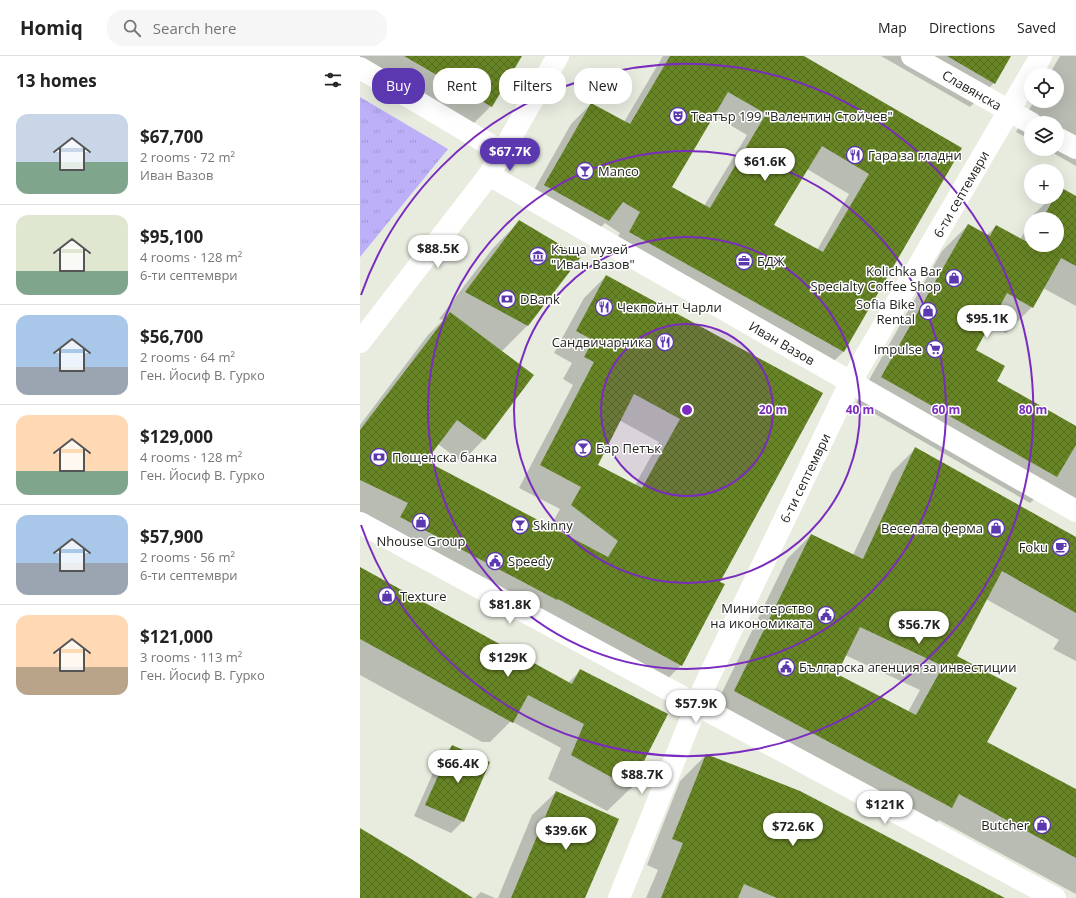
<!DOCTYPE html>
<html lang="en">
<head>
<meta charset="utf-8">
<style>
	body { margin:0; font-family:"Open Sans",sans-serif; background:#f6f6f6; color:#222; height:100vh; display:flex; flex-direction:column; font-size:15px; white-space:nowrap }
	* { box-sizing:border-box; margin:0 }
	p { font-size:13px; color:#767676 }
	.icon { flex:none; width:22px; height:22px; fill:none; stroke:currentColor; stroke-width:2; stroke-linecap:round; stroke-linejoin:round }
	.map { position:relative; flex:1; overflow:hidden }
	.details { display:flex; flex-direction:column; background:#fff; width:360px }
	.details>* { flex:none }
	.banner { position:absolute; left:12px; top:12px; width:380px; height:36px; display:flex; gap:8px }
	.fabs { position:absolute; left:664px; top:12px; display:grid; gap:8px }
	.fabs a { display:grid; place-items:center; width:40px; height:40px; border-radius:50%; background:#fff; box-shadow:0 4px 16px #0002; font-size:20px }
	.price { position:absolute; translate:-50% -34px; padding:0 9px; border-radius:14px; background:#fff; color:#222; font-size:13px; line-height:26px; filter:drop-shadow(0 1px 2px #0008) }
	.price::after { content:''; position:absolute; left:50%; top:24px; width:12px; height:9px; margin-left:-6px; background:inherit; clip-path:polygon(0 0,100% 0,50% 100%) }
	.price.selected { background:#5c38b0; color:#fff }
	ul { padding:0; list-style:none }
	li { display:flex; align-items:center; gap:12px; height:100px; padding:0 16px }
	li+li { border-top:1px solid #e0e0e0 }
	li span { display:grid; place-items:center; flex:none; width:112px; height:80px; border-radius:12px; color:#555 }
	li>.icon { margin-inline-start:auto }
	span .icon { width:48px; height:48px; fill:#fffc; stroke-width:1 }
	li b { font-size:17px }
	h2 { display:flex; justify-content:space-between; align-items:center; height:48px; padding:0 16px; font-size:17px }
	.pill { padding:0 14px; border-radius:16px; background:#fff; box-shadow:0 4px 16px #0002; font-size:14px; line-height:36px }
	.pill.selected { background:#5c38b0; color:#fff }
	header { display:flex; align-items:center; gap:24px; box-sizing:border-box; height:56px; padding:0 20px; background:#fff; border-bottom:1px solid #e0e0e0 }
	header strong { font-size:19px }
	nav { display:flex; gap:22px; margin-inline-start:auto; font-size:14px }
	.search { width:280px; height:36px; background:#f6f6f6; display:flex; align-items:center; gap:10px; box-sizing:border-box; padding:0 14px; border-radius:16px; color:#767676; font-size:15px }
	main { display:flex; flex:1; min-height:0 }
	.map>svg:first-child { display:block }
	.grass { fill:url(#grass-tufts) }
	.shadow { fill:#0003; fill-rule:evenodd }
	.building { fill:url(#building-cross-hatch); fill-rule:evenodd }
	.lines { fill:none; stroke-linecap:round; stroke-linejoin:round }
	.minor { stroke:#fff; stroke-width:22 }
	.tertiary { stroke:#fff; stroke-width:22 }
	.ring { fill:none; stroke:#7b2cbf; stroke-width:2 }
	.labels { text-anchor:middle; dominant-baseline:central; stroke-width:3; stroke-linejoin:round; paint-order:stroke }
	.street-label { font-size:13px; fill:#232520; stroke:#fff }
	.poi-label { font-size:13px; fill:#232520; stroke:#fff; text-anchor:start }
	.centre { fill:#7b2cbf; stroke:#fff; stroke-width:2 }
	.ring-label { font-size:12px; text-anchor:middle; font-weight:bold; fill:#7b2cbf; stroke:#fff; stroke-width:3; stroke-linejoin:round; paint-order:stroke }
</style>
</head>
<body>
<header>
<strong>Homiq</strong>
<div class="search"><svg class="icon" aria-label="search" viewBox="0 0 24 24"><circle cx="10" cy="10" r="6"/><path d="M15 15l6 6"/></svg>Search here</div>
<nav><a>Map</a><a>Directions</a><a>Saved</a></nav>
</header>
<main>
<section class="details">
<h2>13 homes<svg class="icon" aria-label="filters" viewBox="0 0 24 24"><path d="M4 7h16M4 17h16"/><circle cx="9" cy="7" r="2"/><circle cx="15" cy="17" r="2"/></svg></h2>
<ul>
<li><span style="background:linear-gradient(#c9d6e8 60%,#7fa58c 0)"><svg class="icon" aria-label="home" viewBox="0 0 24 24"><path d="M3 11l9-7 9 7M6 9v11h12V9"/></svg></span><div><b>$67,700</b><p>2 rooms · 72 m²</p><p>Иван Вазов</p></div></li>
<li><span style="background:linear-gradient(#dfe7d0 70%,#7fa58c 0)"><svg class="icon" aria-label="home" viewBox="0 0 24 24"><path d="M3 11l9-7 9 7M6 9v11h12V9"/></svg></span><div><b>$95,100</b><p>4 rooms · 128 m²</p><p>6-ти септември</p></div></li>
<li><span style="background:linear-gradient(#a9c7e8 65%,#9aa5b1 0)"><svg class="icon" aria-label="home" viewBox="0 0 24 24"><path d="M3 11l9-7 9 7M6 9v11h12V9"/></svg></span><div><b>$56,700</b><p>2 rooms · 64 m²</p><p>Ген. Йосиф В. Гурко</p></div></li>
<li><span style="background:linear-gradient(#ffd9b3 70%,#7fa58c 0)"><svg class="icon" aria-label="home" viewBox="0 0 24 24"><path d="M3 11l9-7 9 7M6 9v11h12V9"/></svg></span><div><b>$129,000</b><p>4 rooms · 128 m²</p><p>Ген. Йосиф В. Гурко</p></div></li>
<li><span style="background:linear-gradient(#a9c7e8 60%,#9aa5b1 0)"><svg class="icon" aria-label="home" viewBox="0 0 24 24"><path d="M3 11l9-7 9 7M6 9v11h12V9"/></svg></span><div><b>$57,900</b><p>2 rooms · 56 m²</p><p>6-ти септември</p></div></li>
<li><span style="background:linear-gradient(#ffd9b3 65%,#b9a48a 0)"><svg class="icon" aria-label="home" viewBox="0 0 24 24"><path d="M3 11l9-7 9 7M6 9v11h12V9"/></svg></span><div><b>$121,000</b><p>3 rooms · 113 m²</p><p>Ген. Йосиф В. Гурко</p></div></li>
</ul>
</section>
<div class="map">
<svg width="716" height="842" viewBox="0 0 716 842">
	<defs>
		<pattern id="grass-tufts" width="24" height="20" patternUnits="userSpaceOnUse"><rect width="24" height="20" fill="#bdb0f9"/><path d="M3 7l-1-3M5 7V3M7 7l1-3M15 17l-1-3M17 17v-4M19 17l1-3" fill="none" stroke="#a297d5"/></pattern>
		<pattern id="building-cross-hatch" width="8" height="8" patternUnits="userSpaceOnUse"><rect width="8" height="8" fill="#688525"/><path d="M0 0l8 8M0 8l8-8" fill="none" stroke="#556d20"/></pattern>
	</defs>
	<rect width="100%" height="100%" fill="#e7ecdf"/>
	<path class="grass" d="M0,41L88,93L0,201Z"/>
	<path class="shadow" d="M0,0H161L131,50L112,69L0,4Z
		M303,0H442L601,92L484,295L463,316L250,197L260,177L245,167L228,184L165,150L211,68L231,48L264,66ZM353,59L387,79L344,150L311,132ZM447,113L489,138L457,194L413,169Z
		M521,0H650L634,27L610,51Z
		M700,0H716V110L686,93H697V67H671V84L656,76L674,45H697V19H689Z
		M701,132L716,141V250L683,232L672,251L646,277L629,268L614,294L635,325L716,371V455L682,435L670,447L496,347L582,195L608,169L627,179L636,170L660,184L671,164V189H697V163H672L674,158L692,141H697V136Z
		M160,165L220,201L167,270L141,296L173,319L124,383L102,406L78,388L65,405L190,471L200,453L159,432L213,329L203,323L212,307L194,297L224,242L246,220L462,337L358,526L321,609L299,632L0,457V369L68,279L83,264L79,263L133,192ZM259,364L299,386L275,429L236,409Z
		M556,392L716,483V605L693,593L699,584L626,543L596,600L626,686L716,735V838L579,764L568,775L351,659L427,503L451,479L493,499L532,416ZM485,599L560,634L548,656L476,619Z
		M0,513L208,627L221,614L279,712L271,732L247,755L188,723L201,692L151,665L130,686H122L0,619Z
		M92,690L103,765L91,777L54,760L80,701Z
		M346,699L613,842H286L298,814L287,809L320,725Z
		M196,736L224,842H138L172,759Z
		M121,836L135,842H115Z"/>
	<path class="building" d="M44,0H162L132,51Z
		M310,0H444L602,92L484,296L269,176L280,156L263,146L249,165L184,129L231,47L270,68ZM368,36L406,58L350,152L312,131ZM462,90L509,118L463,196L414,169Z
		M587,0H651L635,28Z
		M700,131L716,140V210L701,202L673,252L647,237L616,294L645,310L637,325L716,370V389L697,421L521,321L608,168L630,180L636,169L669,187L671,183V189H697V163H682L695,141H697V137Z
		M159,164L221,201L168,270L105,236Z
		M246,219L463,337L360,526L365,528L322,610L198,543L197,544L40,461L48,447L0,424V374L90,256L174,319L125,384L97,364L66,405L248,501L258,485L211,449L221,431L180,409L234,306L224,301L233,284L216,275ZM274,338L320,363L282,432L238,409Z
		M555,391L716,481V557L642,515L597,600L657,632L627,686L716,733V802L599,738L592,752L374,635L451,478L503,503ZM500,571L583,610L556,659L477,618Z
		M0,511L212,628L220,613L308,658L280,713L271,732L211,699L224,668L168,639L153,667L0,583Z
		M92,689L130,706L104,766L65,749Z
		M346,698L440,735L645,842H417L384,828L378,842H301L323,787L312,783Z
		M196,735L259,763L225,842H151Z
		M0,772L48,801L113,842H0Z"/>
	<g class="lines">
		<path class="minor" d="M552,0L671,67
			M0,12L142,96
			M697,82L716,92
			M129,119L716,455
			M0,467C231,593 464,716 695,842
			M259,842L343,633L490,327L681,0"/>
		<path class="tertiary" d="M0,286L129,119L198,0"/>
	</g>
	<circle cx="327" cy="354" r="86" fill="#7b2cbf" fill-opacity=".12"/>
	<g class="ring">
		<circle cx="327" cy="354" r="86"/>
		<circle cx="327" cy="354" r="173"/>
		<circle cx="327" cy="354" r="259"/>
		<path d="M1 239A346 346 0 1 1 1 469"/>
	</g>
	<defs>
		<g id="theatre-ring" transform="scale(0.9)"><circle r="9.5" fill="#fff" stroke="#5c38b0" stroke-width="1.5"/><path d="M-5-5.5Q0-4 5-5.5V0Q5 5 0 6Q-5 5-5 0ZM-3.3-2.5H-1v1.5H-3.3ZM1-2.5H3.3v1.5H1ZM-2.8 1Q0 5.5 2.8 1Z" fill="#5c38b0"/></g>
		<g id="restaurant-ring" transform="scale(0.9)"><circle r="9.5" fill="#fff" stroke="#5c38b0" stroke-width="1.5"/><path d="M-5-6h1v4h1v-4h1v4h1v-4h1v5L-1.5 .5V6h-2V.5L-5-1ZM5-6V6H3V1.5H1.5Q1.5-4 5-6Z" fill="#5c38b0"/></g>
		<g id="bar-ring" transform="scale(0.9)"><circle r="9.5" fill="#fff" stroke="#5c38b0" stroke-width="1.5"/><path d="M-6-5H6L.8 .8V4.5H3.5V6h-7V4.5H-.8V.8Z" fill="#5c38b0"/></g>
		<g id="museum-ring" transform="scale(0.9)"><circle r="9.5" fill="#fff" stroke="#5c38b0" stroke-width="1.5"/><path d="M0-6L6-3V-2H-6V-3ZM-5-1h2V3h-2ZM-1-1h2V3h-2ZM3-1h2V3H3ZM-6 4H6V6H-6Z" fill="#5c38b0"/></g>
		<g id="office-ring" transform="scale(0.9)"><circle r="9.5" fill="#fff" stroke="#5c38b0" stroke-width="1.5"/><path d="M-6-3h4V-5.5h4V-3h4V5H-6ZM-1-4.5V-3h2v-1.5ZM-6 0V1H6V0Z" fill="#5c38b0"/></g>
		<g id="shop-ring" transform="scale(0.9)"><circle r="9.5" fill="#fff" stroke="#5c38b0" stroke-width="1.5"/><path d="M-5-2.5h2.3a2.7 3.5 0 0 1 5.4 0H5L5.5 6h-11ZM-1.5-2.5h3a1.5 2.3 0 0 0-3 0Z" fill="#5c38b0"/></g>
		<g id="bank-ring" transform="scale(0.9)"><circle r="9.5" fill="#fff" stroke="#5c38b0" stroke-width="1.5"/><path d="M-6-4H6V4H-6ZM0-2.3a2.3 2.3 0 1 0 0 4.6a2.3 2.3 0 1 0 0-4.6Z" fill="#5c38b0"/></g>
		<g id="supermarket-ring" transform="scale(0.9)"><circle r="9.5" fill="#fff" stroke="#5c38b0" stroke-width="1.5"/><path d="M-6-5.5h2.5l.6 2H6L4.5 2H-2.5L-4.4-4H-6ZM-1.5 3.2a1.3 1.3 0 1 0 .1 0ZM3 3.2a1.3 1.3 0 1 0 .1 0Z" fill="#5c38b0"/></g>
		<g id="cafe-ring" transform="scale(0.9)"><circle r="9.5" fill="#fff" stroke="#5c38b0" stroke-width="1.5"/><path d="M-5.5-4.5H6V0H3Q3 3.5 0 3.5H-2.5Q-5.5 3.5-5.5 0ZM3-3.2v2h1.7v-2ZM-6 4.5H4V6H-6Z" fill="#5c38b0"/></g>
		<g id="civic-ring" transform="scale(0.9)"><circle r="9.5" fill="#fff" stroke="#5c38b0" stroke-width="1.5"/><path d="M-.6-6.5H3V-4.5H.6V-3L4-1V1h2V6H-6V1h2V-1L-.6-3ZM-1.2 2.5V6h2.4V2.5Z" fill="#5c38b0"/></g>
	</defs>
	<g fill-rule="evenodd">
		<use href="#theatre-ring" x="318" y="60"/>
		<use href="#restaurant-ring" x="495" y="99"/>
		<use href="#bar-ring" x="225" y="115"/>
		<use href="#museum-ring" x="178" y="200"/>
		<use href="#office-ring" x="384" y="205"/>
		<use href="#shop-ring" x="594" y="222"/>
		<use href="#bank-ring" x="147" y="243"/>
		<use href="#restaurant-ring" x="244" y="251"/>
		<use href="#shop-ring" x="568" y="255"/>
		<use href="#restaurant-ring" x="305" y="286"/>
		<use href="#supermarket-ring" x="575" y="293"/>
		<use href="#bar-ring" x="223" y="392"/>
		<use href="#bank-ring" x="19" y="401"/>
		<use href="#shop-ring" x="61" y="466"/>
		<use href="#bar-ring" x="160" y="469"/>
		<use href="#shop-ring" x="636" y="472"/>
		<use href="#cafe-ring" x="701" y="491"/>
		<use href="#civic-ring" x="135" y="505"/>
		<use href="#shop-ring" x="27" y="540"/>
		<use href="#civic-ring" x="466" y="559"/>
		<use href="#civic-ring" x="426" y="611"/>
		<use href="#shop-ring" x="682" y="769"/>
	</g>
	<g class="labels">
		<g class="street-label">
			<text transform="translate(612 34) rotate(30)">Славянска</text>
			<text transform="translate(601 138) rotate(-60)">6-ти септември</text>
			<text transform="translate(422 287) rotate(30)">Иван Вазов</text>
			<text transform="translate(445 422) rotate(-64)">6-ти септември</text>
		</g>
		<g class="poi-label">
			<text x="331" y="60">Театър 199 "Валентин Стойчев"</text>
			<text x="508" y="99">Гара за гладни</text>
			<text x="238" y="115">Manco</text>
			<text x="191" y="193">Къща музей<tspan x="191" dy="15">"Иван Вазов"</tspan></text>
			<text x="397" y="205">БДЖ</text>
			<text x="581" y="215" text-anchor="end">Kolichka Bar<tspan x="581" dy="15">Specialty Coffee Shop</tspan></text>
			<text x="160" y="243">DBank</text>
			<text x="555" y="248" text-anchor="end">Sofia Bike<tspan x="555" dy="15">Rental</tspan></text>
			<text x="257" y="251">Чекпойнт Чарли</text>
			<text x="292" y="286" text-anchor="end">Сандвичарника</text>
			<text x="562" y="293" text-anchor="end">Impulse</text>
			<text x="236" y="392">Бар Петък</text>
			<text x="32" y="401">Пощенска банка</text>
			<text x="173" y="469">Skinny</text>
			<text x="623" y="472" text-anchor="end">Веселата ферма</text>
			<text x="61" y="485" text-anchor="middle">Nhouse Group</text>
			<text x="688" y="491" text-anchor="end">Foku</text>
			<text x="148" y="505">Speedy</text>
			<text x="40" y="540">Texture</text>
			<text x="453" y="552" text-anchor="end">Министерство<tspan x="453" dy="15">на икономиката</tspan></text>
			<text x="439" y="611">Българска агенция за инвестиции</text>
			<text x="669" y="769" text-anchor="end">Butcher</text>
		</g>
	</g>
	<circle cx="327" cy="354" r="6" class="centre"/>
	<g class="ring-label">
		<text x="413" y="358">20 m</text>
		<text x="500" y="358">40 m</text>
		<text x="586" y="358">60 m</text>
		<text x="673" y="358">80 m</text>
	</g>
</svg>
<div class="fabs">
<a><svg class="icon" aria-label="locate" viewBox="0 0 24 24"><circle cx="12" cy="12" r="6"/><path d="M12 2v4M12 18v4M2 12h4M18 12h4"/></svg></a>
<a><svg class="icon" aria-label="layers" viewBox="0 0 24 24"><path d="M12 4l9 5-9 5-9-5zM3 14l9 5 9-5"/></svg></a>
<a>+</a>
<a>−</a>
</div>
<b class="price selected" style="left:150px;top:116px">$67.7K</b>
<b class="price" style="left:405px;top:126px">$61.6K</b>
<b class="price" style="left:78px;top:213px">$88.5K</b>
<b class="price" style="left:627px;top:283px">$95.1K</b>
<b class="price" style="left:150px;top:569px">$81.8K</b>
<b class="price" style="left:559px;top:589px">$56.7K</b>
<b class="price" style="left:148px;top:622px">$129K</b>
<b class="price" style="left:336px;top:668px">$57.9K</b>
<b class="price" style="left:98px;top:728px">$66.4K</b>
<b class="price" style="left:282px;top:739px">$88.7K</b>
<b class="price" style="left:525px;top:769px">$121K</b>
<b class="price" style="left:433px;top:791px">$72.6K</b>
<b class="price" style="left:206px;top:795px">$39.6K</b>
<div class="banner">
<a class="pill selected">Buy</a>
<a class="pill">Rent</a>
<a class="pill">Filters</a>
<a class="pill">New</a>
</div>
</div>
</main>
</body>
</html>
